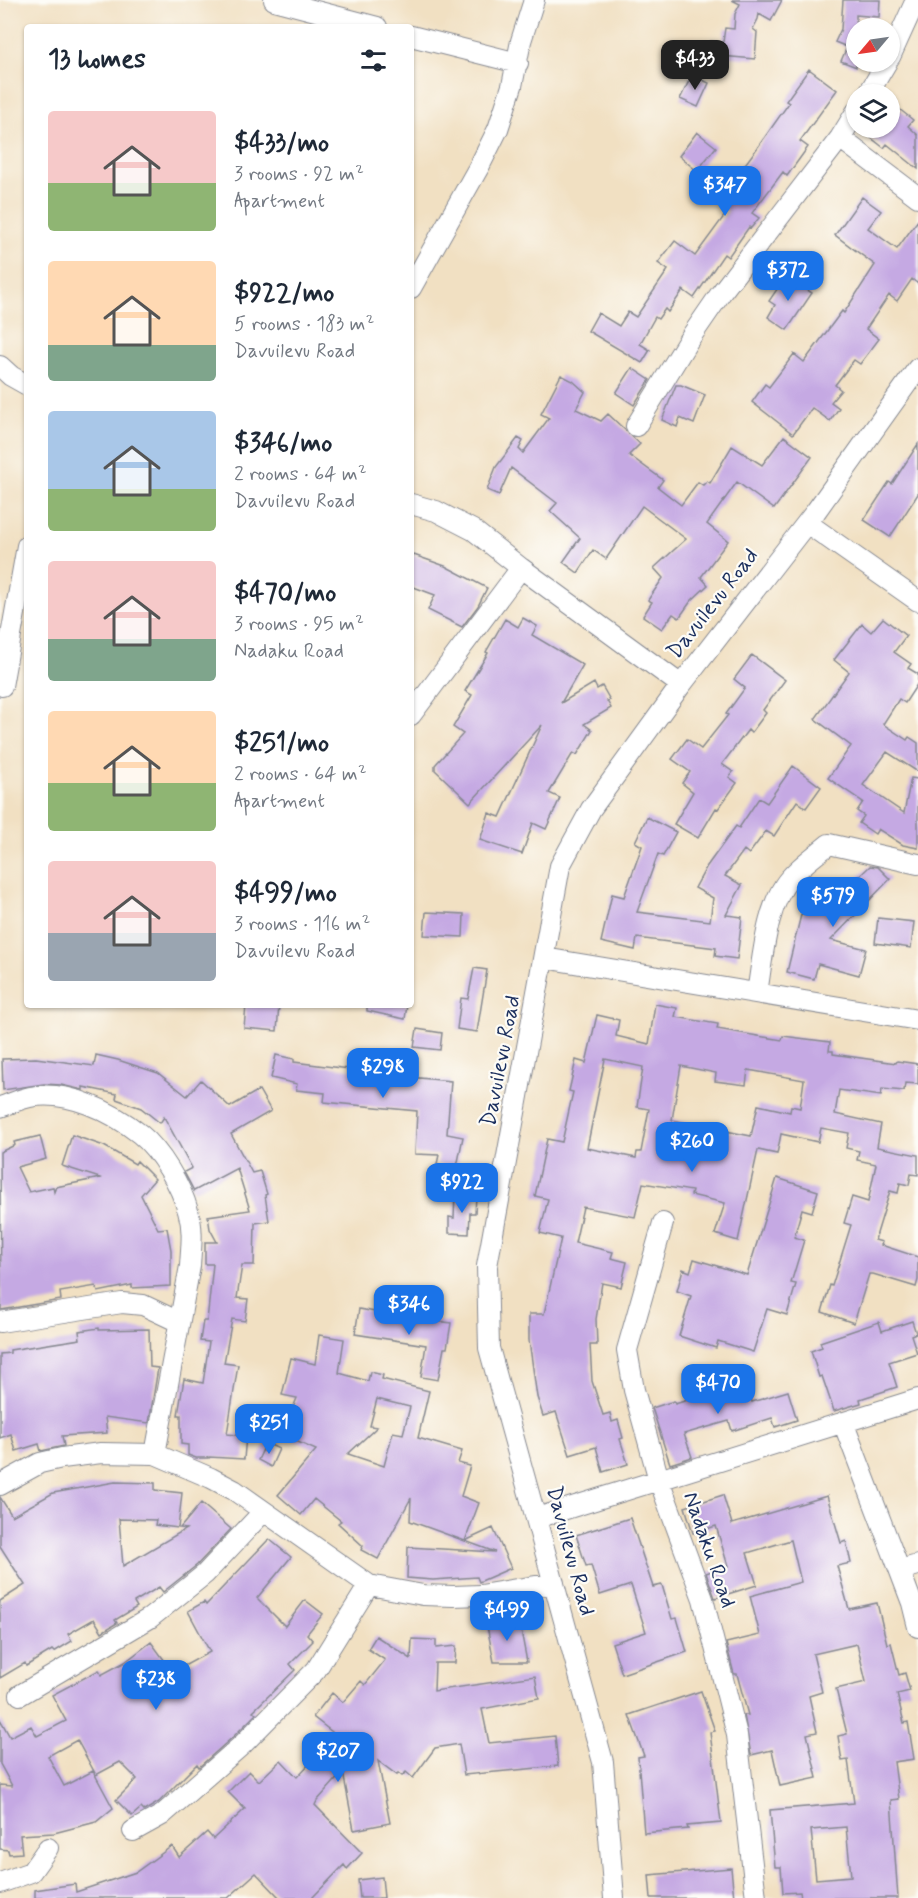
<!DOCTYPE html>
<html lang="en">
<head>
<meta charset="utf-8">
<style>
	body { margin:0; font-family:Mynerve,sans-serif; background:#f6f6f7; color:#1f2937; height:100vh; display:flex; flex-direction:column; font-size:22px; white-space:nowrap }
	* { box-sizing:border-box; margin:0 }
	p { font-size:20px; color:#747a83 }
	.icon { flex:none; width:33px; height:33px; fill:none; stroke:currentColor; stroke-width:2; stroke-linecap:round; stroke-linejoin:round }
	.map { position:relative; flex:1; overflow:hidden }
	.sheet { position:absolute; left:24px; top:24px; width:390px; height:984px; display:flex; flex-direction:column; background:#fff; border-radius:6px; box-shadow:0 2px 4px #0004 }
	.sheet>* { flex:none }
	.needle { width:39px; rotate:241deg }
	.fabs { position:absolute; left:846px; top:18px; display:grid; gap:12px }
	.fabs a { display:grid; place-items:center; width:54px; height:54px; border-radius:50%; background:#fff; box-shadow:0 2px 4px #0004; font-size:30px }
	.price { position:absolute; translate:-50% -51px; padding:0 14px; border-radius:12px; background:#1a73e8; color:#fff; font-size:20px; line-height:39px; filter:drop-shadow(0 2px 3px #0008) }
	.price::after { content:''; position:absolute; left:50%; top:36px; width:18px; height:14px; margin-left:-9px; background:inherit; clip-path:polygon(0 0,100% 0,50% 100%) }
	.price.current { background:#222; color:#fff }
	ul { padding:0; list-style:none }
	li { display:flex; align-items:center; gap:18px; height:150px; padding:0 24px }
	li span { display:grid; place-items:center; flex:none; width:168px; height:120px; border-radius:6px; color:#555 }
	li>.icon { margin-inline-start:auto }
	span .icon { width:72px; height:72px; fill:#fffc; stroke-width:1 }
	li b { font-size:26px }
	h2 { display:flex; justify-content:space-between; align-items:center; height:72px; padding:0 24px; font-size:26px }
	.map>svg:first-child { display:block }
	.building { fill:#c5a9e3; fill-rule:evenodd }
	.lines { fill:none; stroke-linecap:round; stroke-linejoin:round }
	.minor-casing { stroke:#868890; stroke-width:22 }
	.minor { stroke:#fff; stroke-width:20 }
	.labels { text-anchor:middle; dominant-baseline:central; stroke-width:4.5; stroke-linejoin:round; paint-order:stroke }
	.street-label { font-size:22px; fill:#1b2f5e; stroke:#fdfcf7 }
</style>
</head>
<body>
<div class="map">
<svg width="918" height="1898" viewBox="0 0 918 1898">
	<rect width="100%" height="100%" fill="#fdfcf7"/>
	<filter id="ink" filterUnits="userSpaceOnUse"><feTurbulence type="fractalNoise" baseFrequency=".0167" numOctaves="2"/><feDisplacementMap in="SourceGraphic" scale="12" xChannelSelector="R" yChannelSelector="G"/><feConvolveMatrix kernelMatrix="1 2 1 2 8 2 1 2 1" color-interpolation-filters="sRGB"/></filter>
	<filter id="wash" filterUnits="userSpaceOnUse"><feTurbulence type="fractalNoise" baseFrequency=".008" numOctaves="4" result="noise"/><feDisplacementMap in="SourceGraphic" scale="24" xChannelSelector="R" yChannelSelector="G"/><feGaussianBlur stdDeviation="1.35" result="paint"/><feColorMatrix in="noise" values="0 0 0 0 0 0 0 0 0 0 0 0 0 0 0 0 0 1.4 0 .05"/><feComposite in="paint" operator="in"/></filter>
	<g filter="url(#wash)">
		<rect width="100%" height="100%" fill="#f1e0c2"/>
		<g id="blocks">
			<path class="building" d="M732,0H782L771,21L759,14L758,19L753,29L757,32L755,59L709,55L710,41L723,42L725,28L734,29L735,14L740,4Z
				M843,0H880L879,17L856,15V67L841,61L847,47L835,42L841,29Z
				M809,69L837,90L800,141L808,147L787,176L783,172L752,213L759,218L751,228L749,227L728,257L724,254L694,298L683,290L668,312L665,309L658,319L655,317L640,344L650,350L642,363L588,331L598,313L619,326L628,312L636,317L668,270L658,263L675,241L695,256L728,211L714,200L731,177L734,179L755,151L789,103L786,101Z
				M692,75L709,83L698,107L680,99Z
				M898,108L913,120L908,126L918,135V169L887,144L884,148L870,137L877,128H890V119Z
				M697,132L716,147L697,171L679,156Z
				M862,197L881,211L868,228L897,249L918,220V284L912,279L897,301L889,295L866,329L879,339L860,364L854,360L835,385L841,390L831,402L839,408L830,421L812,408L793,434L752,402L765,384L769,387L794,354L804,362L842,311L844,313L875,265L835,235Z
				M786,276L812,293L787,330L768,317L775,305L769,301Z
				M632,368L650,380L634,405L616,393Z
				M561,375L573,381L585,392L576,409L601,421L608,414L640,444L629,455L663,480L658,487L681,505L698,482L703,485L707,481L710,483L732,446L762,465L784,436L812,457L774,509L737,482L707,524L728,541L701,577L708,585L691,601L679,618L673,614L662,629L643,616L652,602L648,600L663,578L654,568L686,539L642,506L606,559L593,550L578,573L563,562L580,538L550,511L557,503L511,468L499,495L487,490L496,467L518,438L523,441L519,449L523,453L549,418L541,414Z
				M676,385H681L705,395L694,424L680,418L677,427L662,420Z
				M918,444V494L890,537L864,520L889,482L892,484Z
				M411,554L445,566L487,588L478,606L462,627L428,610L435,595L411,586Z
				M523,618L537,626L532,635L583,665L561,703L594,683L597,689L602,686L610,700L607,701L611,708L584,724L592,730L577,755L573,753L549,793L560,798L546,829L533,823L522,854L480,840L489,813L500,817L542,725L470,803L435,770V765L463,734L453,727L472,695L465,691L488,653L486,652L505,619L518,627Z
				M883,618L906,636L894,652L911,664L908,668L918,674V683L905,703L899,699L883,724L907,740L909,737L918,743V772L887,752L863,785L904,813L911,778L918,779V848L903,845L878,829L875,834L859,823L864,816L857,811L863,802L828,778L851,746L815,719L849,672L834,660L862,624L871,632Z
				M752,655L785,680L763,710L766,713L751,733L748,730L722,764L733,772L729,777L737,783L718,809L716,808L698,838L674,824L693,792L682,783L690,772L672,759L687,739L701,749L728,715L726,714L745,688L734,679Z
				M793,766L821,787L806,808L797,801L774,836L766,831L749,854L744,850L725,876L742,885L726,915L742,917L737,959L715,956L716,948L637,938L635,950L601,942L612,894L624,897L642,846L635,842L647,817L676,832L663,856L658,854L637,912L710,921L713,898L695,888L707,866L736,826L739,828L759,798L767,803Z
				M870,866L878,867L890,879L831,940L866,949L859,975L818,964L814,979L787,972L801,915L826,890L830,893L834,888L840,895Z
				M426,912L464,914L463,937L424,935Z
				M878,918L914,922L911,948L875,943Z
				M474,968L487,970L477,1032L457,1029L461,998L468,999Z
				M655,1004L677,1008L675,1017L718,1024L717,1029L782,1040L783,1036L830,1042L829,1051H833V1054L896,1063L897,1061L918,1064V1084L905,1083L904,1091L882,1089L881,1096L839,1090L835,1114L881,1124L877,1147L918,1155V1175L911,1174L909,1185L900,1183L898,1193L890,1191L875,1240L882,1242L881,1245L918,1257V1280L916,1287L873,1274H869L854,1323L822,1312L830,1285L832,1286L851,1225L844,1223L852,1197L868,1202L876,1164L857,1160L859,1151L846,1148L849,1133L821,1128L818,1142L781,1134L777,1154L758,1150L738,1241L715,1234L725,1203L691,1195L692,1191L643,1183L635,1217L583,1207L575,1243L613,1252L611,1258L627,1262L621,1287L602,1283L596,1319L597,1345H590L592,1381L603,1415L610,1413L612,1422L618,1420L623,1438L620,1439L628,1464L603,1472L596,1447L570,1455L556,1412L543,1416L537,1397L529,1340V1314H544L561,1238L540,1233L548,1199L535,1196L547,1139L562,1142L573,1092L569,1091L576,1060L586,1063L597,1015L619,1020L616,1036L649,1044ZM605,1059L643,1067L637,1107L649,1109L641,1152H637L636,1158L587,1148ZM681,1066L716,1073L715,1081L746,1085L748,1070L804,1080L800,1108L791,1106L790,1112L758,1105L751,1136L672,1120Z
				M246,1005H279L277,1031L244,1028Z
				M367,1005H407L405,1019L367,1011Z
				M417,1029L442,1033L440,1050L414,1047Z
				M96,1055L118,1060L158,1073L187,1096L201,1080L230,1107L259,1090L271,1111L231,1134L252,1173L260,1171L267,1194L265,1195L269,1221L255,1223L254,1265H242L237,1298L248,1299L245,1321L232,1319L224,1363L238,1365L227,1434L246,1436L244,1459L209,1457V1458H196L188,1455V1445L181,1444V1415H178L184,1379L203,1383L209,1342L200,1341L203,1321H207L213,1264H205V1242H217L210,1229L208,1216L250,1210L237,1168L194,1191L184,1172L192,1168L164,1117L160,1123L141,1108L116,1099L117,1094L83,1087V1090L61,1085L44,1084L3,1090L2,1059L36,1058L94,1066Z
				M276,1055L294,1059V1062L381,1073L382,1062L399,1063L398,1076L451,1081L447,1134L463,1137L457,1167L437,1164L439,1155L415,1154L417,1111L324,1102L325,1093L296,1090L297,1084L271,1078Z
				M72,1135L104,1146L135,1164L137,1161L155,1179L141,1195L158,1229L167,1228L171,1250V1286L132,1288V1285L98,1292L96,1286L60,1292L61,1300L1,1310L0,1152L15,1145L14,1142L40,1136L46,1159L17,1167L29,1192L53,1187L54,1192L56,1187L100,1178L62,1166Z
				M777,1178L818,1191L812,1212L802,1209L794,1237L804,1240L791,1283L796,1284L787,1315L767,1309L753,1352L718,1341L716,1348L679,1336L691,1296L677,1291L683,1269L690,1272L694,1259L747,1275Z
				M455,1194L476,1196L475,1213H470L469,1234L449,1233V1217L454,1218Z
				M359,1309L423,1321L424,1319L451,1323L447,1348H444L438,1380L421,1377L426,1345L355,1334Z
				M912,1321L916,1333L911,1335L917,1353L889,1362L897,1387L860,1399L861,1403L834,1411L822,1376L819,1377L811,1351L822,1347L820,1342L879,1322L882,1331Z
				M99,1328V1330L149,1329L150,1367L158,1368L149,1423L105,1417L107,1433L62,1436L64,1446L41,1451L39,1444L16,1451L11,1434L0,1438V1354L10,1353V1350L80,1339L79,1331Z
				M319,1335L344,1339L339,1373L368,1381L370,1372L383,1375L382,1379L429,1391L418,1438L462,1451L458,1463L470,1466L461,1496L479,1503L465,1541L410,1521L411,1498L378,1559L361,1550L363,1546L338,1523L341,1521L314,1499L301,1515L278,1495L316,1450L282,1435L297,1398L282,1395L291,1358L315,1364ZM377,1399L410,1407L403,1434L393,1432L384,1466L348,1454L377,1427L370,1426Z
				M745,1378L752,1402L788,1391L797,1420L775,1427L772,1418L732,1431L729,1421L684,1434L692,1457L670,1464L652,1408L674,1401L675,1404L719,1390L718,1386Z
				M266,1443L279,1449L271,1467L258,1460Z
				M115,1482L155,1483V1490L182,1493L178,1528L155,1525L156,1520L119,1519L123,1566L186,1529L180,1528L201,1503L231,1529L197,1565L163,1592L159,1587L134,1602L137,1607L115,1620L117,1623L102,1632L94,1619L68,1634L72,1641L54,1652L52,1650L26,1666L25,1663L0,1678V1601L25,1585L0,1546V1497L12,1516L53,1493Z
				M723,1495L732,1524L827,1496L841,1543L846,1541L851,1563L837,1566L849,1609L877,1603L887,1644L891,1643L899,1675L905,1673L910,1691L897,1694L904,1723L908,1722L914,1759L894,1762L899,1799L891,1800L898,1898H801L800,1892L783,1893L781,1867H775L770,1810L854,1803L848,1760L842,1761L838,1736L847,1734L836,1689L866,1682L857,1644L813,1654L822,1692L809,1696L817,1732L807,1734L817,1778L780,1786L772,1750L751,1755L744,1715H748L737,1674H734L726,1643L760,1635L750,1596L801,1582L791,1540L747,1553L757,1585L715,1598L706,1573L728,1566L716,1526L693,1533L685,1507ZM846,1827L851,1876L816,1879L811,1830Z
				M630,1518L653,1587L662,1585L672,1619L677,1618L687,1652L622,1674L612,1643L646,1632L631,1585L600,1595L591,1565L586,1566L576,1535Z
				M493,1528L511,1568L479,1582L477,1577L433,1580L407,1578L408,1547L495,1552L465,1541Z
				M269,1539L291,1557L257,1598L285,1626L305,1600L323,1614L307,1634L313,1641L290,1664L295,1670L253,1711L256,1714L234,1736L199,1767L197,1764L159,1802L144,1811L141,1808L132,1816L116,1800L137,1779L120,1762L96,1775L77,1740L48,1756L64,1786L93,1771L113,1808L96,1822L54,1833L20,1835L22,1853L9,1854L8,1850L0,1849V1785L12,1786L0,1764V1719L10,1737L31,1726L37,1736L66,1721L52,1695L99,1670L101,1675L125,1662L151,1642L173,1672L210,1652L188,1611L204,1602L206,1605Z
				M519,1620L527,1662H494L487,1626Z
				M376,1636L411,1659L412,1639L436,1640V1648L456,1646L455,1663H435L434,1691L535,1676L539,1698L482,1709L489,1743L555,1736L558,1766L464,1775L459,1744L435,1748L413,1778L406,1772L402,1776L398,1773L397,1775L378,1761L390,1823L354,1830L343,1772L317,1801L315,1805L362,1853L347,1869L344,1865L312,1898H280L256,1873L228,1898H35V1890L75,1884L76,1892L136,1872L172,1846L179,1857L207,1832L213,1839L245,1809L228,1792L249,1771L259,1781L281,1760L297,1777L336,1735L313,1717L332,1693L343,1702L361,1681L365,1685L385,1660L368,1649Z
				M701,1691L715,1731L710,1732L721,1823L687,1826L688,1829L644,1833L638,1757L644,1756L629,1715Z
				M731,1868L734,1898H651L649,1875Z
				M382,1877L384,1898H360L358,1880Z"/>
		</g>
	</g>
	<g filter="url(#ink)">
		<use href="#blocks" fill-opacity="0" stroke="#868890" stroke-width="1.5"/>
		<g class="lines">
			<g class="minor-casing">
				<path id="minor" d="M274,0L377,27
					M411,36L518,63
					M890,57L916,0
					M868,94L887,62
					M840,138L918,197
					M411,288L480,165L498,129L512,86L521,41L534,0
					M0,366L11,376L27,385
					M636,426L688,341L721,293L840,138L856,112
					M411,504L436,511L473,530L521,568L681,685
					M807,523L918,601
					M2,686L27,546
					M411,715L521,568
					M544,958L918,1020
					M757,993C763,958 766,905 790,878C801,865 816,855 829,844L918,864
					M0,1107C10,1104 20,1099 30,1097C68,1090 111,1111 140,1134C161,1151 181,1186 188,1211C194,1230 191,1248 190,1266L155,1454
					M663,1223L627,1350L634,1390L659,1480L703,1599L737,1735L756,1898
					M0,1322L122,1303L143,1305L179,1322
					M843,1422L912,1603L918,1627
					M0,1485L40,1463L62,1458L101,1453L155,1454L211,1478L234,1490L369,1585L423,1595L453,1596L481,1595L554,1583
					M537,1518L918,1399
					M900,1570L918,1565
					M20,1695L150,1618L205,1574L263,1512
					M133,1831L162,1815L242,1745L316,1670L369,1585
					M0,1883L31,1872L48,1848
					M614,1898L603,1762L489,1348L487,1266L560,866L591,809L681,685L816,511L918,368"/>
			</g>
			<use href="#minor" class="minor"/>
		</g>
	</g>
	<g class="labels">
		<g class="street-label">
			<text transform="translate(713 604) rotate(-52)">Davuilevu Road</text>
			<text transform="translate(501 1061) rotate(-79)">Davuilevu Road</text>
			<text transform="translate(709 1550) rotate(71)">Nadaku Road</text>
			<text transform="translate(570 1551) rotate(75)">Davuilevu Road</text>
		</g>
	</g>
</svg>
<div class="fabs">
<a><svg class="needle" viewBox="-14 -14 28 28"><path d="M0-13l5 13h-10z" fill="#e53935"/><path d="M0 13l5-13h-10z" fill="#747a83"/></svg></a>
<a><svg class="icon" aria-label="layers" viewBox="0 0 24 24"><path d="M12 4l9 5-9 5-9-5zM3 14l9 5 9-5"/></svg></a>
</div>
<b class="price current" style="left:695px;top:91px">$433</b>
<b class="price" style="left:725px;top:217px">$347</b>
<b class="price" style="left:788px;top:302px">$372</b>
<b class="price" style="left:833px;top:928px">$579</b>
<b class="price" style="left:383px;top:1099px">$298</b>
<b class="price" style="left:692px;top:1173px">$260</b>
<b class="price" style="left:462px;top:1214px">$922</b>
<b class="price" style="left:409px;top:1336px">$346</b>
<b class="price" style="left:718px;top:1415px">$470</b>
<b class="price" style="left:269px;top:1455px">$251</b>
<b class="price" style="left:507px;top:1642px">$499</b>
<b class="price" style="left:156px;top:1711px">$238</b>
<b class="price" style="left:338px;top:1783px">$207</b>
<section class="sheet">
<h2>13 homes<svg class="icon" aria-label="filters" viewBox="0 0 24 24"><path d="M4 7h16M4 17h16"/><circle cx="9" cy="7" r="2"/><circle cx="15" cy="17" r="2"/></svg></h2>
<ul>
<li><span style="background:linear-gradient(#f6c9c9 60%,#8fb573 0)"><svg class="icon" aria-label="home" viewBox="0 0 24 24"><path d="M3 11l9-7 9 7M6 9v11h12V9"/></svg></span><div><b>$433/mo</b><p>3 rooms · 92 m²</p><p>Apartment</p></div></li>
<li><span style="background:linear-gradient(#ffd9b3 70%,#7fa58c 0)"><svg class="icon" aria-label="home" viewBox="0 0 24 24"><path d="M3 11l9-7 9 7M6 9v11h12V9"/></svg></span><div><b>$922/mo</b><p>5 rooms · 183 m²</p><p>Davuilevu Road</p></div></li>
<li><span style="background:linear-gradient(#a9c7e8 65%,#8fb573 0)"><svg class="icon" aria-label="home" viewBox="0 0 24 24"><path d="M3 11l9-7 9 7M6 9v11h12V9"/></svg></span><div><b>$346/mo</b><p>2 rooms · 64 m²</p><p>Davuilevu Road</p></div></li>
<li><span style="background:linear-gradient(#f6c9c9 65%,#7fa58c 0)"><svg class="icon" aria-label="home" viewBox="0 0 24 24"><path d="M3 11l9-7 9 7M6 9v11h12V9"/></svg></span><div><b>$470/mo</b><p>3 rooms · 95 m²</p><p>Nadaku Road</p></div></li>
<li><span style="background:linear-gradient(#ffd9b3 60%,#8fb573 0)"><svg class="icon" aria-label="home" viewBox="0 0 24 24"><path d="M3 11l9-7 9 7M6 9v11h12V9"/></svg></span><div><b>$251/mo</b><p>2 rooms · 64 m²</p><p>Apartment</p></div></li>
<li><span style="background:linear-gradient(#f6c9c9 60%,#9aa5b1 0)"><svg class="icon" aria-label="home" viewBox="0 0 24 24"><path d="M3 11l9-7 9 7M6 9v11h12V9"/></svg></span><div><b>$499/mo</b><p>3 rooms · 116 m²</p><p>Davuilevu Road</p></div></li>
</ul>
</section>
</div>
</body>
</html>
